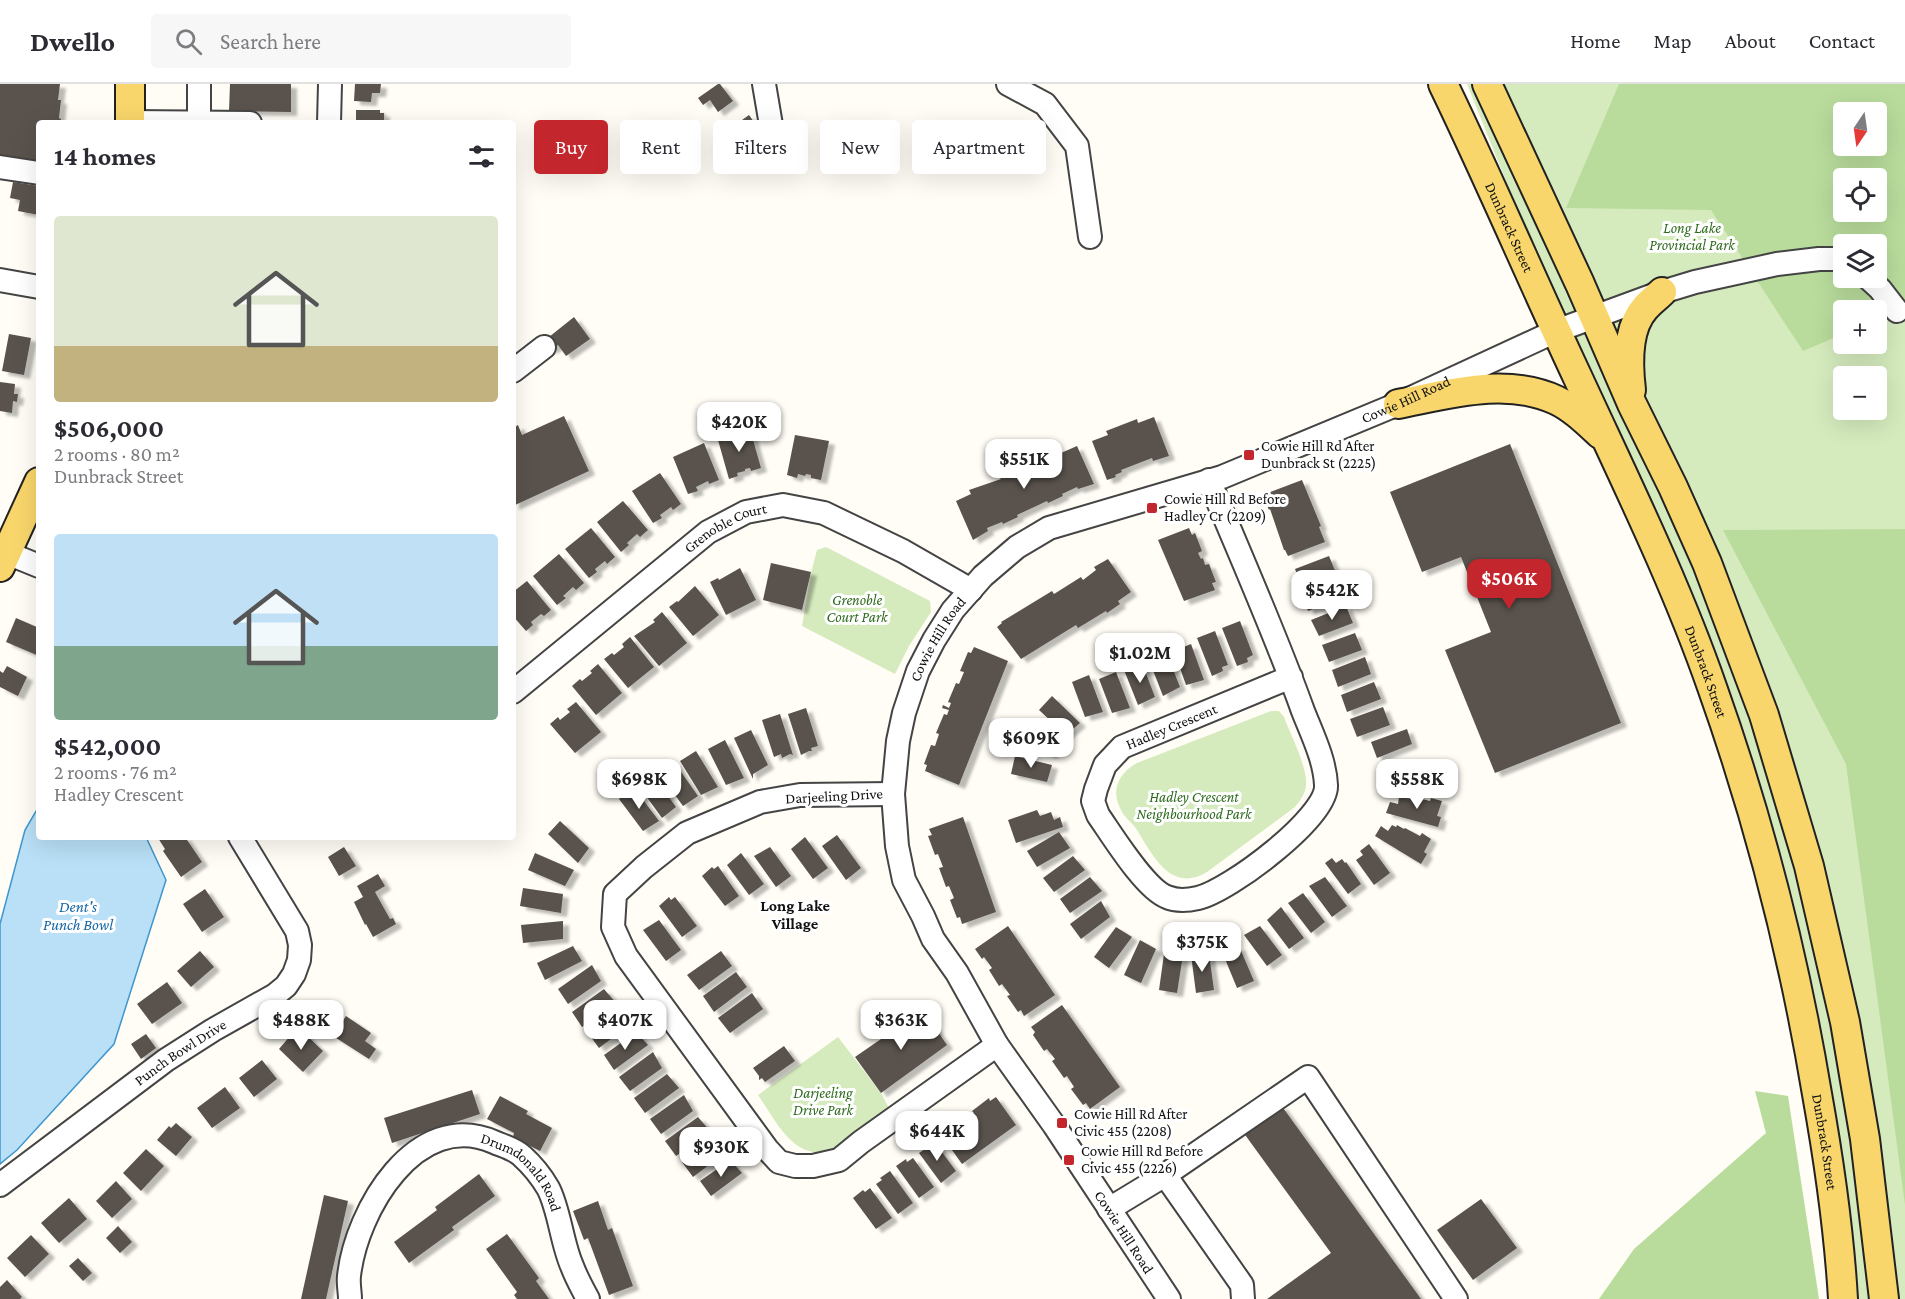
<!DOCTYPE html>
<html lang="en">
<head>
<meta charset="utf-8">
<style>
	body { margin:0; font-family:"Crimson Pro",serif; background:#f7f7f7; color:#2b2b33; height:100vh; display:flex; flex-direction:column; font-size:22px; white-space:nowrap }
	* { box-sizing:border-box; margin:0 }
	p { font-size:20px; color:#7c7c81 }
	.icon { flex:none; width:33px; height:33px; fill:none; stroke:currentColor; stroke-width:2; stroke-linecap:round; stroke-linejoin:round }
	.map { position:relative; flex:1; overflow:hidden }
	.sheet { position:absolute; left:36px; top:36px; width:480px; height:720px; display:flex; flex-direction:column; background:#fff; border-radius:6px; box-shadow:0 6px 24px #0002 }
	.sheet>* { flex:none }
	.guide { position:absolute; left:534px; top:36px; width:570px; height:54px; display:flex; gap:12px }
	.needle { width:39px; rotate:193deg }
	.buttons { position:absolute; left:1833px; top:18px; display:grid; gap:12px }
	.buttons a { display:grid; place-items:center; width:54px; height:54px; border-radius:6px; background:#fff; box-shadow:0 6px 24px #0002; font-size:30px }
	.price { position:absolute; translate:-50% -51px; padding:0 14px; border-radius:12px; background:#fff; color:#222; font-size:20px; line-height:39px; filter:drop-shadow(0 2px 3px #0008) }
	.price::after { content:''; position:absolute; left:50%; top:36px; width:18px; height:14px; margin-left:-9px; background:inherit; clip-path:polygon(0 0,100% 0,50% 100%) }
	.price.on { background:#c4262e; color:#fff }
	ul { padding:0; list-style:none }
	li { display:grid; align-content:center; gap:12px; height:318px; padding:0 18px }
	li span { display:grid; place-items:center; height:186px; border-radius:6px; color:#555 }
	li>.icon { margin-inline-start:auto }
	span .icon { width:108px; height:108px; fill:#fffc; stroke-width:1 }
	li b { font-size:26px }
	h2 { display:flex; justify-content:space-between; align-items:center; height:72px; padding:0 18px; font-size:26px }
	.chip { padding:0 21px; border-radius:6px; background:#fff; box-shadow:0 6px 24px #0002; font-size:21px; line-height:54px }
	.chip.on { background:#c4262e; color:#fff }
	header { display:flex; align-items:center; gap:36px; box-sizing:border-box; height:84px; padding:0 30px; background:#fff; border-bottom:2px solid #e1e1e2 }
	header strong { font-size:28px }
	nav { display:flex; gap:33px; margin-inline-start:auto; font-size:21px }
	.search { width:420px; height:54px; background:#f7f7f7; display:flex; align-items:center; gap:15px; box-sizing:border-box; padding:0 21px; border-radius:6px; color:#7c7c81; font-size:22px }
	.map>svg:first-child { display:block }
	.green { fill:#d5ebbd; fill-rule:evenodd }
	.forest { fill:#b9dc9c; fill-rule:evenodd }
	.water { fill:#b9e0f7; stroke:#3f96cf; stroke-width:1.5 }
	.building { fill:#5a524d; filter:url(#shadow) }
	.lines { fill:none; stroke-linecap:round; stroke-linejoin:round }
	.minor-casing { stroke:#444; stroke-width:26 }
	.major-casing { stroke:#222; stroke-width:32 }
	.minor { stroke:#fff; stroke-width:22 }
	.major { stroke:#f9d66b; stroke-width:28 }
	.poi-dot { fill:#c4262e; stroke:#fff; stroke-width:2 }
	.labels { text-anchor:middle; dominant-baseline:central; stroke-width:6; stroke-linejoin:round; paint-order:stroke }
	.street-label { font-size:15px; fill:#111; stroke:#fff }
	.park-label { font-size:15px; font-style:italic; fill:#2f6b1f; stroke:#fff }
	.poi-label { font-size:15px; fill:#111; stroke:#fff; text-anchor:start }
	.neighbourhood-label { font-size:16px; font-weight:bold; fill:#111; stroke:#fff }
	.water-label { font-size:16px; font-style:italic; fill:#1768a6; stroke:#fff }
</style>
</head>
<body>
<header>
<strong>Dwello</strong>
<div class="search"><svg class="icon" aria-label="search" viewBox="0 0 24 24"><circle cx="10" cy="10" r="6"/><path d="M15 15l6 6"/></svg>Search here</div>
<nav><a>Home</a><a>Map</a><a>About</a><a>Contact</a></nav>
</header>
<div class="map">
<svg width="1905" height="1215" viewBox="0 0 1905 1215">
	<defs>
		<filter id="shadow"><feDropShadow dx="6" dy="4" stdDeviation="1.5" flood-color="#0004"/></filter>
	</defs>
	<rect width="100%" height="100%" fill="#fffdf5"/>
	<path class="green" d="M1467,0H1905V1215H1853L1825,972L1790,804L1680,495L1563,239ZM1844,28H1876V62H1844ZM1844,94H1876V128H1844ZM1844,160H1876V194H1844ZM1844,226H1876V260H1844ZM1844,292H1876V326H1844Z
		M826,463L930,517L931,528L909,562L895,590L802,542L811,489L817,466Z
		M1271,627H1279L1284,633C1290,649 1306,681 1306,697C1307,708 1301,715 1295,723L1207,788C1169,811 1151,767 1135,743C1130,737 1125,734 1121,726C1110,706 1119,689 1137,679Z
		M838,953L881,1009L889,1024L834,1065C795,1080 777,1038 758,1011Z"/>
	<path class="forest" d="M1619,0H1905V224L1877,236L1876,226H1844L1843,250L1803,267L1711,126L1566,124ZM1844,28H1876V62H1844ZM1844,94H1876V128H1844ZM1844,160H1876V194H1844Z
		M1905,445V1121L1846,680L1723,446Z
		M1755,1007L1788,1012L1819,1215H1599L1634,1165L1766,1049Z"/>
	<path class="water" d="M39,722V753H146L166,796L114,960L17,1066L0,1080V840L25,746Z"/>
	<path class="building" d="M0,0H60L58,16H61L59,34L61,35V39H39V77L0,71Z
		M230,0H291V28L229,27Z
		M355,0H381L380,9H372L371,18L354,17Z
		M718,0H720L733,17L718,28L710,16L703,21L698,14Z
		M356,26H380V29H384V39H356Z
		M749,31L759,45L738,60L728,46Z
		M13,98L39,102V131L18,127L20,116L10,114Z
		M574,233L590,255L566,272L558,261L551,266L544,257Z
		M9,250L31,254L24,291L2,287Z
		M0,298L15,300L14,310H18L17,318L13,317L12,329L0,327Z
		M564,332L589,387L513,422V344L518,341L522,351Z
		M1154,333L1169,372L1153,377L1152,374L1121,386L1122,388L1115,391L1116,393L1107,396L1092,357L1108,351L1106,347L1137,335L1138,339Z
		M750,345L761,384L751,387L750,384L745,385V387L737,389L738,392L729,395L718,356Z
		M795,351L829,357L821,396L811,394V391L806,390L805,392L798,390L797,394L787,391Z
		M704,359L719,396L709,400L708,397L696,403L698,407L688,410L673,373Z
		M1510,360L1621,639L1495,689L1445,566L1491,548L1461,473L1422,488L1390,408Z
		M1077,362L1094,400L1078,405L1077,403L1062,410L1063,412L1048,419L1047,417L1017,431L1018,433L1003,440L1002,438L987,444L988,447L973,456L956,417L971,410L969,406L1001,395L999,393L1015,386L1030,379L1031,381L1060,365L1061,369Z
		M660,389L681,420L673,426L671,423L660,431L662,434L653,439L632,407Z
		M1302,396L1321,442L1319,443L1325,458L1288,472L1285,466H1284L1270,425L1269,426L1265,417H1267L1265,410Z
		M623,417L648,446L640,453L637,450L627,459L629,461L621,468L597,438Z
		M591,444L615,473L607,480L605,477L595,485L597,488L589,494L565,465Z
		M1189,444L1192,451L1195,449L1202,467L1198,469L1201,475L1203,474L1205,481L1209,480L1216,498L1212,499L1215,506L1184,517L1158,456Z
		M559,470L584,499L576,506L573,503L563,512L566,514L557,521L533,492Z
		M1329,472L1336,489L1302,503L1295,485Z
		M1108,475L1131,508L1118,517L1120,520L1107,529L1106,527L1078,544L1076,541L1021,575L997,543L1002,539L1001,538L1052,507L1054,510L1081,493L1083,496L1096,486L1094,483Z
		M771,479L811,488L802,526L763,516Z
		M740,484L756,516L726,531L710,498L718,494L719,496Z
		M527,497L551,526L544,532L541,530L531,538L533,541L526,547L513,532V508Z
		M1336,497L1343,514L1308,527L1303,510Z
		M695,502L719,531L693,552L669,523L677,517L678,518Z
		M1346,522L1353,539L1319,552L1311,536Z
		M662,528L687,559L659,582L634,552L655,538L653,536Z
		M16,534L39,544V572L6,558Z
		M1240,537L1253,571L1247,574L1248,578L1237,582L1222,544Z
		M1215,547L1228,581L1222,583L1223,587L1212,592L1197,554Z
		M1355,549L1362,566L1329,578L1322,561Z
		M630,553L654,583L628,604L604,575L612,569L614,571L624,563L622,560Z
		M1191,560L1204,596L1186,601L1174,567Z
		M974,563L1008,577L959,701L925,687L927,681L924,680L931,661L935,662L939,650L936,649L944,630L947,631L949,626L942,624L943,621L949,624L951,619L948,618L956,599L959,600L964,588L960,587L968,568L971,569Z
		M1167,570L1180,603L1163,612L1149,576Z
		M1365,573L1371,590L1338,603L1332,586Z
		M1142,579L1155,613L1138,621L1124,586Z
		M598,580L622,609L596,631L572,602L580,595L582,597L592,589L590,587Z
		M7,582L27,593L18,612L0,603V587L3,589Z
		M1116,588L1130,624L1112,629L1099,595Z
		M1089,591L1103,628L1085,633L1072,598Z
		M1374,598L1381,615L1347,628L1341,611Z
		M1052,612L1080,639L1066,651L1039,626Z
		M576,618L601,648L575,669L550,640L558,633L560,636L570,628L567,625Z
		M1383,623L1390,641L1357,653L1350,635Z
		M806,624L818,662L811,664L812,667H809L801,671L788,630Z
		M780,630L793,671L790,670L782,674L781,670L774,673L762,636Z
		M1030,635L1062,658L1050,671L1019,651Z
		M1407,645L1412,660L1377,674L1371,658Z
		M751,646L768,681L753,690V695L734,654Z
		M725,656L744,694L726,701L708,665Z
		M696,667L718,703L701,711L680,677Z
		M1015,672L1052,681L1047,698L1011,690Z
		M674,678L698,712L683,722L659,689Z
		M1420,679L1425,699L1395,707L1393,698L1388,700L1385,689Z
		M652,690L676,723L662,734L638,701Z
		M634,704L659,737L643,747L619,715Z
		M1399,713L1413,715L1414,713L1430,717L1431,714L1442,717L1437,732L1441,733L1438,743L1386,729L1390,718L1398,720Z
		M1037,726L1040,732L1051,728L1054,736L1060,733L1063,743L1016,759L1008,736Z
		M963,733L996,828L962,840L960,833L957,834L950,816L954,814L949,802L946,803L939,784L943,783L938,770L935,771L928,752L932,751L929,745Z
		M560,737L589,764L578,779L548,750Z
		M1392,741L1396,743L1397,741L1404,745L1405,744L1420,752L1422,749L1431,755L1424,768L1427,770L1421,780L1375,752L1381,742L1388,747Z
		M1059,748L1070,764L1037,783L1027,767Z
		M837,751L861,784L846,796L822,762Z
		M159,753H185L202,778L181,793L163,767L165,765L158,754Z
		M805,753L828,784L813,795L791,765Z
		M1369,760L1390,789L1374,801L1356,776L1363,771L1360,767Z
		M344,763L356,782L339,792L328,773Z
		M770,763L791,792L776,803L754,772Z
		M535,769L574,786L565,802L528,786Z
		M741,769L764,800L749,811L727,781Z
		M1073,772L1085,786L1054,808L1043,794Z
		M1332,774L1336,779L1342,775L1345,779L1346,778L1361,800L1348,810L1325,779Z
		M718,782L739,812L725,822L702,792L712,783L714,785Z
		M378,790L385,802L375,808L390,835L393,834L396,840L373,853L366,840L365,841L354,818L363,813L357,802Z
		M1090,793L1102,807L1070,829L1060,815Z
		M1325,793L1347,822L1332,833L1309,802Z
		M523,804L563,810L561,829L520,822Z
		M205,805L224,833L202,848L183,820Z
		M1303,809L1325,838L1311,849L1288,819Z
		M669,813L671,816L675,813L697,842L682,853L659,822Z
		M1101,817L1110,833L1081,855L1070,840Z
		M1281,823L1304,854L1289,865L1267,836Z
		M659,836L681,866L666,877L643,846Z
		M563,837V855L523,859L521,841Z
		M1008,842L1055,911L1024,932L1021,926L1018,928L1007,912L1010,911L1002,900L999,902L989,886L992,884L984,873L982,875L975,865Z
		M1260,842L1282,871L1267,882L1244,851Z
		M1116,843L1132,853L1109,884L1094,873Z
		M1140,856L1156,865L1141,899L1124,891Z
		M573,862L582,877L545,896L537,879Z
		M1239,862L1254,897L1237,904L1223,870Z
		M200,867L214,883L191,903L177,887Z
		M721,867L732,882L699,906L687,891Z
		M1173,869L1183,871L1177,909L1159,906L1164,870L1173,871Z
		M1200,870L1201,871L1209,870L1214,906L1196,909L1191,871Z
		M592,881L601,897L568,920L558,905Z
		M736,888L747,903L714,928L703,912Z
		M167,898L182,919L152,940L137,920Z
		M604,905L616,919L582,943L572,928Z
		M752,909L763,925L730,949L718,934Z
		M1062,921L1120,1003L1090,1025L1086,1019L1083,1021L1071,1005L1074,1003L1067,992L1064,994L1052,977L1055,975L1047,965L1044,967L1033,951L1035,948L1031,943Z
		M621,925L631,940L599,964L588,949Z
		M923,926L947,961L881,1009L855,973Z
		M346,932L371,949L365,957L376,965L369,975L333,952Z
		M302,947L323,967L303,988L279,965L291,951L295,954Z
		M636,948L648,961L614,986L604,971Z
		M146,950L156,964L141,975L131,960Z
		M784,962L795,977L765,998L762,994L759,996V992L753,984Z
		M653,968L662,984L630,1007L619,993Z
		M262,976L277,995L254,1013L239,994Z
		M667,990L679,1004L645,1029L634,1014Z
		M225,1003L240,1024L212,1044L197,1024Z
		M472,1006L480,1030L392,1059L384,1034Z
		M684,1011L693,1027L661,1050L650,1035Z
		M500,1012L528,1027L526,1030L552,1044L540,1067L513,1053L514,1049L487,1035Z
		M996,1013L1016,1041L962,1080L942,1052L947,1048L946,1046L962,1034L964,1036L968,1030L970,1032L974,1029L972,1027L989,1014L990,1017Z
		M1281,1021L1421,1215H1267L1331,1169L1243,1048Z
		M698,1033L710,1047L676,1072L665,1057Z
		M176,1039L192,1053L176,1072L157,1056L169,1042L171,1044Z
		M716,1053L725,1069L693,1093L682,1078Z
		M933,1056L956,1087L941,1099L919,1069L925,1065L923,1063Z
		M146,1065L164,1082L141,1107L123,1089Z
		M913,1074L934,1103L919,1114L896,1082L906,1075L907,1078Z
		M730,1076L742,1089L711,1112L700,1097Z
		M890,1087L913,1119L898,1130L876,1100L882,1096L880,1094Z
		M479,1090L495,1112L452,1143L454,1146L409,1179L394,1158L437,1126L435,1123Z
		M116,1097L132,1115L112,1134L96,1117Z
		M870,1104L892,1134L876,1145L853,1114L863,1106L865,1108Z
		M324,1111L348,1117L326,1215H301Z
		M69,1114L87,1135L59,1159L41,1139Z
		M1481,1115L1517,1164L1473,1196L1437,1146Z
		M598,1117L608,1146L612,1144L633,1202L609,1211L588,1154L584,1156L573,1127Z
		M118,1142L132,1158L120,1169L106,1154Z
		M507,1150L539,1194L536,1197L549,1215H517L514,1211L517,1208L486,1165Z
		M31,1151L49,1170L25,1193L7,1174Z
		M78,1174L92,1189L83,1197L69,1182Z
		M7,1196L22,1213L20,1215H0V1203Z"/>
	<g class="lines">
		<g class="minor-casing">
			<g id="minor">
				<path d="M199,0V38"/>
				<path d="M764,0L771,41L784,67"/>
				<path d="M1008,0L1045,20L1077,62L1090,153"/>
				<path d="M130,38L250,39"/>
				<path d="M329,39L330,0"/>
				<path d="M0,83L39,89"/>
				<path d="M1868,194L1880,205L1897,227"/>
				<path d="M0,196L39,203"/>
				<path d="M513,287L544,263"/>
				<path id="s1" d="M1209,396C1241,473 1275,549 1303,627C1312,650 1325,676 1326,701C1328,733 1229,807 1198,814C1189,816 1176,817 1167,813C1145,805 1112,751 1098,731L1093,717L1096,705L1105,681L1122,663L1291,593"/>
				<path d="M7,469L39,482"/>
				<path id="s2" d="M513,608L708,448L746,428L783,421L824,429L903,467L971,506"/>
				<path d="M893,710L800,711L760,718L687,749L644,783L615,810L613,843L626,872L767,1065L779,1078L795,1082H813L839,1076L861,1058L997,961"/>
				<path d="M1165,1091L1308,993L1456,1215"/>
				<path id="s3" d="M0,1101L166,976L213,946L275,911L286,902L294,890L299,876L300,861L297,847L240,753"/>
				<path d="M1109,1125L1165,1091L1242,1201L1243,1215"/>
				<path id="s4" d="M350,1215C350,1208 348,1200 349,1192C356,1127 416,1024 494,1058C503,1062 515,1065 522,1072C532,1081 541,1092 548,1104C559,1124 562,1160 572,1182C576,1193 582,1204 588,1215"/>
				<path id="s5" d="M1169,1215L1054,1041L997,961L957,889L933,855L923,832L904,796L897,762L893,710L898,657L904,629L918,587L934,556L953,526L983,492L1017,463L1049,444L1222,393L1398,320L1556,247L1662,208L1695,198L1777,180L1819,175H1844"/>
			</g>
		</g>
		<g class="major-casing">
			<g id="major">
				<path d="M130,0V39"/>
				<path id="s6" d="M1443,0C1490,97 1532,196 1578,294C1625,396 1675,497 1712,603C1759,735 1794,872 1817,1010C1829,1077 1839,1146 1843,1215"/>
				<path d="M1487,0L1580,200L1632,320L1673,403L1707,479L1764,631L1809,782L1845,938L1865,1055L1884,1215"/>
				<path d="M1631,306C1628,281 1627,244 1645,224C1650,218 1657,213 1662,208"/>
				<path d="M1398,320C1449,310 1506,293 1556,316C1573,324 1587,338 1600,350"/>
				<path d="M0,483L39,398"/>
			</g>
		</g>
		<use href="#minor" class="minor"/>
		<use href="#major" class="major"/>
	</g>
	<g class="poi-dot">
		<rect x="1243" y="365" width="12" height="12" rx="3"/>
		<rect x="1146" y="418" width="12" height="12" rx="3"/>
		<rect x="1056" y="1033" width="12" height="12" rx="3"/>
		<rect x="1063" y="1070" width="12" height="12" rx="3"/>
	</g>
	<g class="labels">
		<g class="street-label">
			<text stroke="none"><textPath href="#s6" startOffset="158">Dunbrack Street</textPath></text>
			<text stroke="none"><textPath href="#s5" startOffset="1287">Cowie Hill Road</textPath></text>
			<text stroke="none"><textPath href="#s2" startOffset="270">Grenoble Court</textPath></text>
			<text stroke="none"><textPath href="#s5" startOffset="747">Cowie Hill Road</textPath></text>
			<text stroke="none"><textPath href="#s6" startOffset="644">Dunbrack Street</textPath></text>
			<text stroke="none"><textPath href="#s1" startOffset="774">Hadley Crescent</textPath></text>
			<text transform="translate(834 712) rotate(-3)">Darjeeling Drive</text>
			<text stroke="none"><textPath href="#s3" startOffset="224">Punch Bowl Drive</textPath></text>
			<text stroke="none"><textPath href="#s6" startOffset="1130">Dunbrack Street</textPath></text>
			<text stroke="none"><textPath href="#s4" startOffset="292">Drumdonald Road</textPath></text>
			<text transform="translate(1124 1148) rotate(57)">Cowie Hill Road</text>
		</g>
		<g class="park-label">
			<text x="1692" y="144">Long Lake<tspan x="1692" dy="17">Provincial Park</tspan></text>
			<text x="857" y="516">Grenoble<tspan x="857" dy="17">Court Park</tspan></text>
			<text x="1194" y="713">Hadley Crescent<tspan x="1194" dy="17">Neighbourhood Park</tspan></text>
			<text x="823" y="1009">Darjeeling<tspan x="823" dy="17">Drive Park</tspan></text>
		</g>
		<g class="poi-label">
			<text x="1261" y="362">Cowie Hill Rd After<tspan x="1261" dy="17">Dunbrack St (2225)</tspan></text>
			<text x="1164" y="415">Cowie Hill Rd Before<tspan x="1164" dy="17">Hadley Cr (2209)</tspan></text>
			<text x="1074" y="1030">Cowie Hill Rd After<tspan x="1074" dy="17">Civic 455 (2208)</tspan></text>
			<text x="1081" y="1067">Cowie Hill Rd Before<tspan x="1081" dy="17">Civic 455 (2226)</tspan></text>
		</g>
		<g class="neighbourhood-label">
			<text x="795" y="821">Long Lake<tspan x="795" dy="18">Village</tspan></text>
		</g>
		<g class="water-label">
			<text x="78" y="822">Dent's<tspan x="78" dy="18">Punch Bowl</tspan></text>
		</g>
	</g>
</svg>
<div class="buttons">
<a><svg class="needle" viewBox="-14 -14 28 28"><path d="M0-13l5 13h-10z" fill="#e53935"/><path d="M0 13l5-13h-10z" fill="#7c7c81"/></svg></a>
<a><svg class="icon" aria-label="locate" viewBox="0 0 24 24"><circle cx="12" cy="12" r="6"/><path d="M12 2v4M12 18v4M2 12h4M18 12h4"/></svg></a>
<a><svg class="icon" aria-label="layers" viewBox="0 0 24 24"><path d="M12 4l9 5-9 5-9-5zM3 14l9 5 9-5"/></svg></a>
<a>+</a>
<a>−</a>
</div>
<b class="price" style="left:739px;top:369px">$420K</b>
<b class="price" style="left:1024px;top:406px">$551K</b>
<b class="price on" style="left:1509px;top:526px">$506K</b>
<b class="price" style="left:1332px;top:537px">$542K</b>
<b class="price" style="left:1140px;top:600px">$1.02M</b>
<b class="price" style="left:1031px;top:685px">$609K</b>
<b class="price" style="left:639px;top:726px">$698K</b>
<b class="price" style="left:1417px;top:726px">$558K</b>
<b class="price" style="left:1202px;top:889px">$375K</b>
<b class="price" style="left:301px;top:967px">$488K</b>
<b class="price" style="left:625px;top:967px">$407K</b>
<b class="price" style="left:901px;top:967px">$363K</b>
<b class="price" style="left:937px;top:1078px">$644K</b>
<b class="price" style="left:721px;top:1094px">$930K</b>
<div class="guide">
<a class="chip on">Buy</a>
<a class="chip">Rent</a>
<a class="chip">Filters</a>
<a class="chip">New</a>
<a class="chip">Apartment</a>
</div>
<section class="sheet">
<h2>14 homes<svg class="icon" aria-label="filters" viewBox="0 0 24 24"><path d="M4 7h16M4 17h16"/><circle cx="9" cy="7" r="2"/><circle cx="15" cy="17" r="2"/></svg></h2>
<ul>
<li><span style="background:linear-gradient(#dfe7d0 70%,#c2b280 0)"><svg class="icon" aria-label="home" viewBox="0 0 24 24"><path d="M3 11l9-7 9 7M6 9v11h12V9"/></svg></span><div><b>$506,000</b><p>2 rooms · 80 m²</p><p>Dunbrack Street</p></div></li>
<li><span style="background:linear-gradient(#bfe0f5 60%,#7fa58c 0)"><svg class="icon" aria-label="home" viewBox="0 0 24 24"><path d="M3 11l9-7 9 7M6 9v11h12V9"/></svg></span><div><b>$542,000</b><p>2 rooms · 76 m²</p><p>Hadley Crescent</p></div></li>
</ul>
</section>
</div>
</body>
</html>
